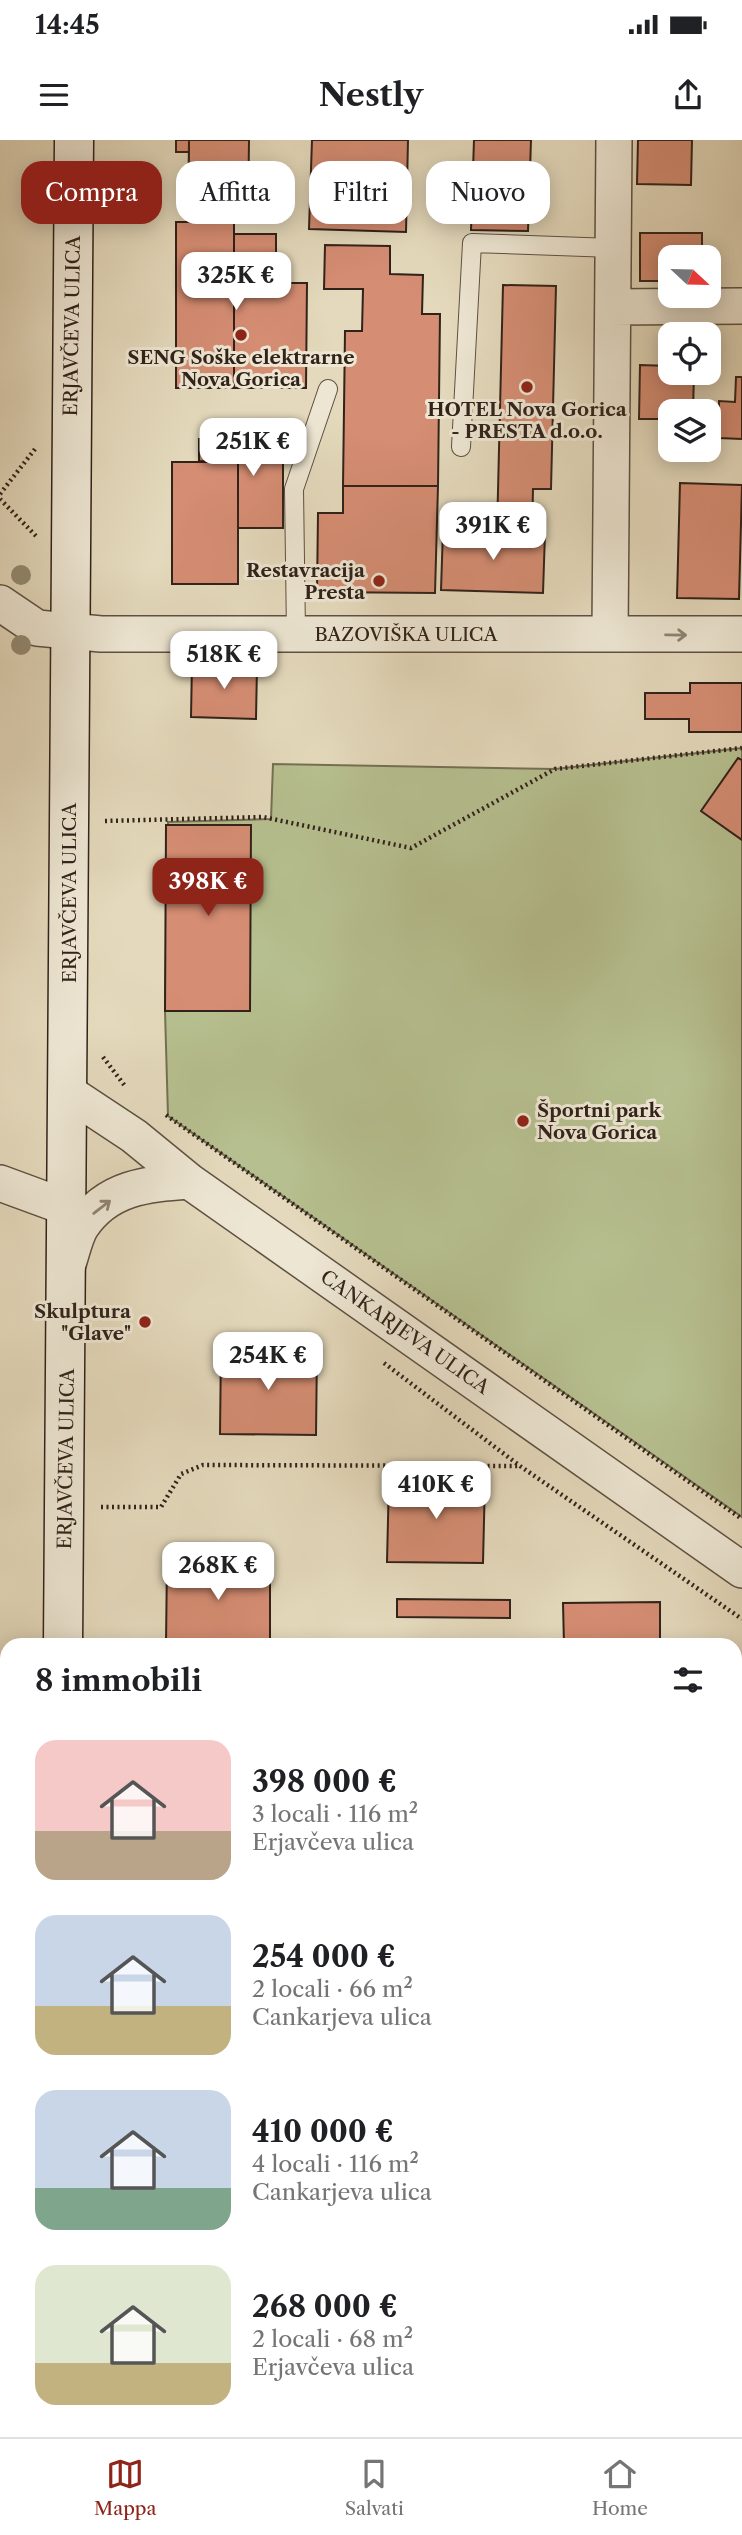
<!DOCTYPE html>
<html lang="it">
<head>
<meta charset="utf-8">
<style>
	body { margin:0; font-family:"Libre Caslon Text",serif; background:#f2f2f2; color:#202124; height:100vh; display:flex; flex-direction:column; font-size:26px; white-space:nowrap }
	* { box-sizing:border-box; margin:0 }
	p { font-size:23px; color:#757577 }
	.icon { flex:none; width:38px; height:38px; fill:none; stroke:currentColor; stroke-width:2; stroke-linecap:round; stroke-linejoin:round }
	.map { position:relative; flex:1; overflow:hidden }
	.drawer { position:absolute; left:0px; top:1498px; width:742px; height:800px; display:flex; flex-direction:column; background:#fff; border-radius:21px 21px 0 0; box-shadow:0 4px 18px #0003 }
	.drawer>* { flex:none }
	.banner { position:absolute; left:21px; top:21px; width:700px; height:63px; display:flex; gap:14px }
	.needle { width:46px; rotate:112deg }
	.fabs { position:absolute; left:658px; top:105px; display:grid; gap:14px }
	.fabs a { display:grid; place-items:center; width:63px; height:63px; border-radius:14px; background:#fff; box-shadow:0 4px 18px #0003; font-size:35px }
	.price { position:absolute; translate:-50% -60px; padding:0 16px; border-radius:14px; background:#fff; color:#222; font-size:23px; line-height:46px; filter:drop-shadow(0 2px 4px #0008) }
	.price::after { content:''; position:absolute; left:50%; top:42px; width:21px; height:16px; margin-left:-10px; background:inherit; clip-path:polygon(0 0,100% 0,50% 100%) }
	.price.on { background:#8f2418; color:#fff }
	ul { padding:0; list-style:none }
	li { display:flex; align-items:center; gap:21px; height:175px; padding:0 35px }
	li span { display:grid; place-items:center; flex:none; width:196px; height:140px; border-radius:21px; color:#555 }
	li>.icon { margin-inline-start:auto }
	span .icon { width:84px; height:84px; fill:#fffc; stroke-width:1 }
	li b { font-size:30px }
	h2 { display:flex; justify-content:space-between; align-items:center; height:84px; padding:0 35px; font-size:30px }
	.tag { padding:0 24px; border-radius:21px; background:#fff; box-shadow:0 4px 18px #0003; font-size:24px; line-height:63px }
	.tag.on { background:#8f2418; color:#fff }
	.status { display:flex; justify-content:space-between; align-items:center; height:49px; padding:0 35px; background:#fff; direction:ltr }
	.status svg { height:19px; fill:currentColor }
	header { display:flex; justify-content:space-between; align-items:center; height:91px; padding:0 35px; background:#fff; font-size:32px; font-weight:800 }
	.menu { display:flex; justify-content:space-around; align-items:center; height:98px; border-top:2px solid #e0e0e0; background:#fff; font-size:19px; color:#757577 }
	.menu a { display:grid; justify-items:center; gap:4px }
	.menu .on { color:#8f2418 }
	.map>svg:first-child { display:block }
	.green { fill:#b6bf8f; stroke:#747054; stroke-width:2 }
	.building { fill:#d58d73; stroke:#31221a; stroke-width:2 }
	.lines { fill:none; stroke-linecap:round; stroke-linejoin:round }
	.service-casing { stroke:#5e5042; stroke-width:20 }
	.minor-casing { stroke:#5e5042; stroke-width:38 }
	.secondary-casing { stroke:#31221a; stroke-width:41 }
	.path { stroke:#31221a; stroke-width:4.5; stroke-dasharray:2 3.5; stroke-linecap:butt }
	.service { stroke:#ede6d3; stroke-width:18 }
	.minor { stroke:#ede6d3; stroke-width:35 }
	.secondary { stroke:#ede6d3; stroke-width:38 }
	.tree { fill:#948a73 }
	.oneway { stroke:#8f8476 }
	.poi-dot { fill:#8f2418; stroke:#ede6d3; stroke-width:2.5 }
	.labels { text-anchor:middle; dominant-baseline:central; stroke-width:6; stroke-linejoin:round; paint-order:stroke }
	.street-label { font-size:19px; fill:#31221a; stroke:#ede6d3 }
	.poi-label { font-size:19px; font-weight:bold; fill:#31221a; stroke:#ede6d3 }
</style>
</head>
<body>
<div class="status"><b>14:45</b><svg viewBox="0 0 49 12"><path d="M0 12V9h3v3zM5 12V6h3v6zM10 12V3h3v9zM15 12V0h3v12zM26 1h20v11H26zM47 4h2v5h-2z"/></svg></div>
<header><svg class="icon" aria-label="menu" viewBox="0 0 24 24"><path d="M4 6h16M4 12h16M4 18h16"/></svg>Nestly<svg class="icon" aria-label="share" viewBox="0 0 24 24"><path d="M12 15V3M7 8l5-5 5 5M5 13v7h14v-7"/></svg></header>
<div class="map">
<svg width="742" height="2297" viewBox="0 0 742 2297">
	<rect width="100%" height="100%" fill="#e4d9bc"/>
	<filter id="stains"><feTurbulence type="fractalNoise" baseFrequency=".00286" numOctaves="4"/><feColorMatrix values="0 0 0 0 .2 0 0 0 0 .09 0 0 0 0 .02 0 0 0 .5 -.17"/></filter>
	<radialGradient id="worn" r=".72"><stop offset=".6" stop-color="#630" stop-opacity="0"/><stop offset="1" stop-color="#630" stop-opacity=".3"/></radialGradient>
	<path class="green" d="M742,608V1377L168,976L165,871L168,682L271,679L273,624L555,629Z
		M742,2140V2297H690L688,2291H735V2149Z"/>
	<path class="building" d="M176,0H214H189V12H176Z
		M176,0H249L248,83L188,82L189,12H176Z
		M189,0H249L248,83L188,82Z
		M312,0H408L406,92L309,89Z
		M474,0H531L528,91L471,90Z
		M638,0H692L691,45L637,44Z
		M176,82H234V247L176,248Z
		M176,82H234V94H276V143H307L306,248H176Z
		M640,93H702V117H670V141H640Z
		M325,105L390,106V134L423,135L422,174H440L438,346H343L345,191H362L363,149H324Z
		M503,145L556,146L551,349H533L532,392H497Z
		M640,225L670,226V233H694L693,271H670V279H639Z
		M736,237H742V299L719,298V261L735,262Z
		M199,299L283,300V388H238V322L199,321Z
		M172,322H238V444H172Z
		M680,343L742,345L739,459L677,458Z
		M343,346H438L435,453L317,452L318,373H343Z
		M443,390L545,393L543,453L441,450Z
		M192,523L257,525L256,579L191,577Z
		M690,543H742V592H689V579H645V553H690Z
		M738,618L742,620V700L701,671Z
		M166,685H251L250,871H165Z
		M221,1208L317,1209L316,1295L220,1294Z
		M389,1338L485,1339L483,1423L387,1422Z
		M167,1419H270V1505H166Z
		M397,1459L510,1460V1478L397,1477Z
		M660,1462V1505H564L563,1463Z
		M735,1731H742V1790H735Z
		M286,2291H320L329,2297H282Z"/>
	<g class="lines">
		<g class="service-casing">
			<path id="service" d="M461,307L472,103L613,108
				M296,494L294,349L328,249
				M739,1701L742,1698
				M735,1837L742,1839"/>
		</g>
		<g class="minor-casing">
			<path id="minor" d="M613,167L742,166
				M0,463L37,488L101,494H742
				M610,494L614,0
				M69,953L134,996L189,1041L742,1430
				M0,1043L68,1068
				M68,1124C72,1112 75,1097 81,1087C107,1047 147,1044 189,1041
				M0,1703L7,1709"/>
		</g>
		<g class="secondary-casing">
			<path id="secondary" d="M63,1505L74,0
				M58,2297V2291"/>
		</g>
		<path class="path" d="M0,354L35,309
			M0,359L36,396
			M105,681L263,677L411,708L555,629L742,608
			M103,917L125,946
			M166,975L742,1379
			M384,1223L520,1326L742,1479
			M101,1367H161L181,1334L203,1325L520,1326
			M735,1878H742
			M738,1923H742
			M735,1975H742
			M735,2063H742
			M735,2098L742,2088
			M735,2240L742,2248
			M140,2297L204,2291
			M231,2297L235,2291"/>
		<use href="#service" class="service"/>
		<use href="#minor" class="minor"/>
		<use href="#secondary" class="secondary"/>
	</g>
	<g class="tree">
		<circle cx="21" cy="435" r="10"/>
		<circle cx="21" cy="505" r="10"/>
	</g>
	<defs><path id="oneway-shaft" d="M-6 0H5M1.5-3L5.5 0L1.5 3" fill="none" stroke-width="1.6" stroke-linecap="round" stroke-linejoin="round" transform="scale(1.75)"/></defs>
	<g class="oneway">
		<use href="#oneway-shaft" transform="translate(676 495) rotate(1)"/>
		<use href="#oneway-shaft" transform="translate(102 1067) rotate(-38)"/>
	</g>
	<g class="poi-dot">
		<circle cx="241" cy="195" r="7"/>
		<circle cx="527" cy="247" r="7"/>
		<circle cx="379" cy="441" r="7"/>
		<circle cx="523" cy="981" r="7"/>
		<circle cx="145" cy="1182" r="7"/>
	</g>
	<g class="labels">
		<g class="street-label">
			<text transform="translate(72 186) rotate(-89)">ERJAVČEVA ULICA</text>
			<text x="406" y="494">BAZOVIŠKA ULICA</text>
			<text transform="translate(69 753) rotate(-90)">ERJAVČEVA ULICA</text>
			<text transform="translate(405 1192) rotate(35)">CANKARJEVA ULICA</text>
			<text transform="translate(66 1319) rotate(-89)">ERJAVČEVA ULICA</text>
		</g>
		<g class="poi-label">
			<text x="241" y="217">SENG Soške elektrarne<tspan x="241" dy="22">Nova Gorica</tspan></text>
			<text x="527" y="269">HOTEL Nova Gorica<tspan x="527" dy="22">- PRESTA d.o.o.</tspan></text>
			<text x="365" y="430" text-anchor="end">Restavracija<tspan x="365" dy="22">Presta</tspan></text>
			<text x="537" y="970" text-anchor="start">Športni park<tspan x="537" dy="22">Nova Gorica</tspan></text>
			<text x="131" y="1171" text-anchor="end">Skulptura<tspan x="131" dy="22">"Glave"</tspan></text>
		</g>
	</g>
	<rect width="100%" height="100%" filter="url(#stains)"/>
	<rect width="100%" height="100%" fill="url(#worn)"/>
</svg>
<div class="fabs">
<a><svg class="needle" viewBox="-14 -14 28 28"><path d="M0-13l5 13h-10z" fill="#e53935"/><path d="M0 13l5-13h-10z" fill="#757577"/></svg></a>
<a><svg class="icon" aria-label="locate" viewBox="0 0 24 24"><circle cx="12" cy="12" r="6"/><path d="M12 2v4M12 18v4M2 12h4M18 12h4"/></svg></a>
<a><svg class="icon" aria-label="layers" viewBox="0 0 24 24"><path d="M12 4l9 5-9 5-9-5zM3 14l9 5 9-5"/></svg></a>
</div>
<b class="price" style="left:236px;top:172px">325K €</b>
<b class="price" style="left:253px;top:338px">251K €</b>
<b class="price" style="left:493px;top:422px">391K €</b>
<b class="price" style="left:224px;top:551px">518K €</b>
<b class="price on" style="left:208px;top:778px">398K €</b>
<b class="price" style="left:268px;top:1252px">254K €</b>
<b class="price" style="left:436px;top:1381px">410K €</b>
<b class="price" style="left:218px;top:1462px">268K €</b>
<div class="banner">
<a class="tag on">Compra</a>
<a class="tag">Affitta</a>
<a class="tag">Filtri</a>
<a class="tag">Nuovo</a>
</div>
<section class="drawer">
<h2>8 immobili<svg class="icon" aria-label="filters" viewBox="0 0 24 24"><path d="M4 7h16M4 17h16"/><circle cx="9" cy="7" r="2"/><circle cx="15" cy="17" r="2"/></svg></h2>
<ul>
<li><span style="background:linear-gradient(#f6c9c9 65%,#b9a48a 0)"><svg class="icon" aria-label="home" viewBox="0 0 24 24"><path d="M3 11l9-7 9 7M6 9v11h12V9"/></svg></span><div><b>398 000 €</b><p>3 locali · 116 m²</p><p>Erjavčeva ulica</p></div></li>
<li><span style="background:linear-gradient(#c9d6e8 65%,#c2b280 0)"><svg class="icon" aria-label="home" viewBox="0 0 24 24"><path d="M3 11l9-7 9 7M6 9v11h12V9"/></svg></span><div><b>254 000 €</b><p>2 locali · 66 m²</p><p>Cankarjeva ulica</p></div></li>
<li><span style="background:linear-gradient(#c9d6e8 70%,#7fa58c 0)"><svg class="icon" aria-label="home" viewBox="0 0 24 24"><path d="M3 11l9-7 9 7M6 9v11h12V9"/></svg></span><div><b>410 000 €</b><p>4 locali · 116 m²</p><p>Cankarjeva ulica</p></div></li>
<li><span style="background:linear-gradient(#dfe7d0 70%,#c2b280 0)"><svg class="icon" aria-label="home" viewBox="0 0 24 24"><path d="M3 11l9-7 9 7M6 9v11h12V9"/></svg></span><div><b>268 000 €</b><p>2 locali · 68 m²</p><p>Erjavčeva ulica</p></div></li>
</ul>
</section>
</div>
<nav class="menu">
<a class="on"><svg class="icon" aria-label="map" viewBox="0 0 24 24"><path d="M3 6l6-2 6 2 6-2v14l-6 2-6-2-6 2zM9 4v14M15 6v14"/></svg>Mappa</a>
<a><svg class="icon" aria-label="saved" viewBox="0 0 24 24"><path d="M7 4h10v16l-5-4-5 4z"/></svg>Salvati</a>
<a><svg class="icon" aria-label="home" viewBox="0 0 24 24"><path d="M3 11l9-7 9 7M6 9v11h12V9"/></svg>Home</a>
</nav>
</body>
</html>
